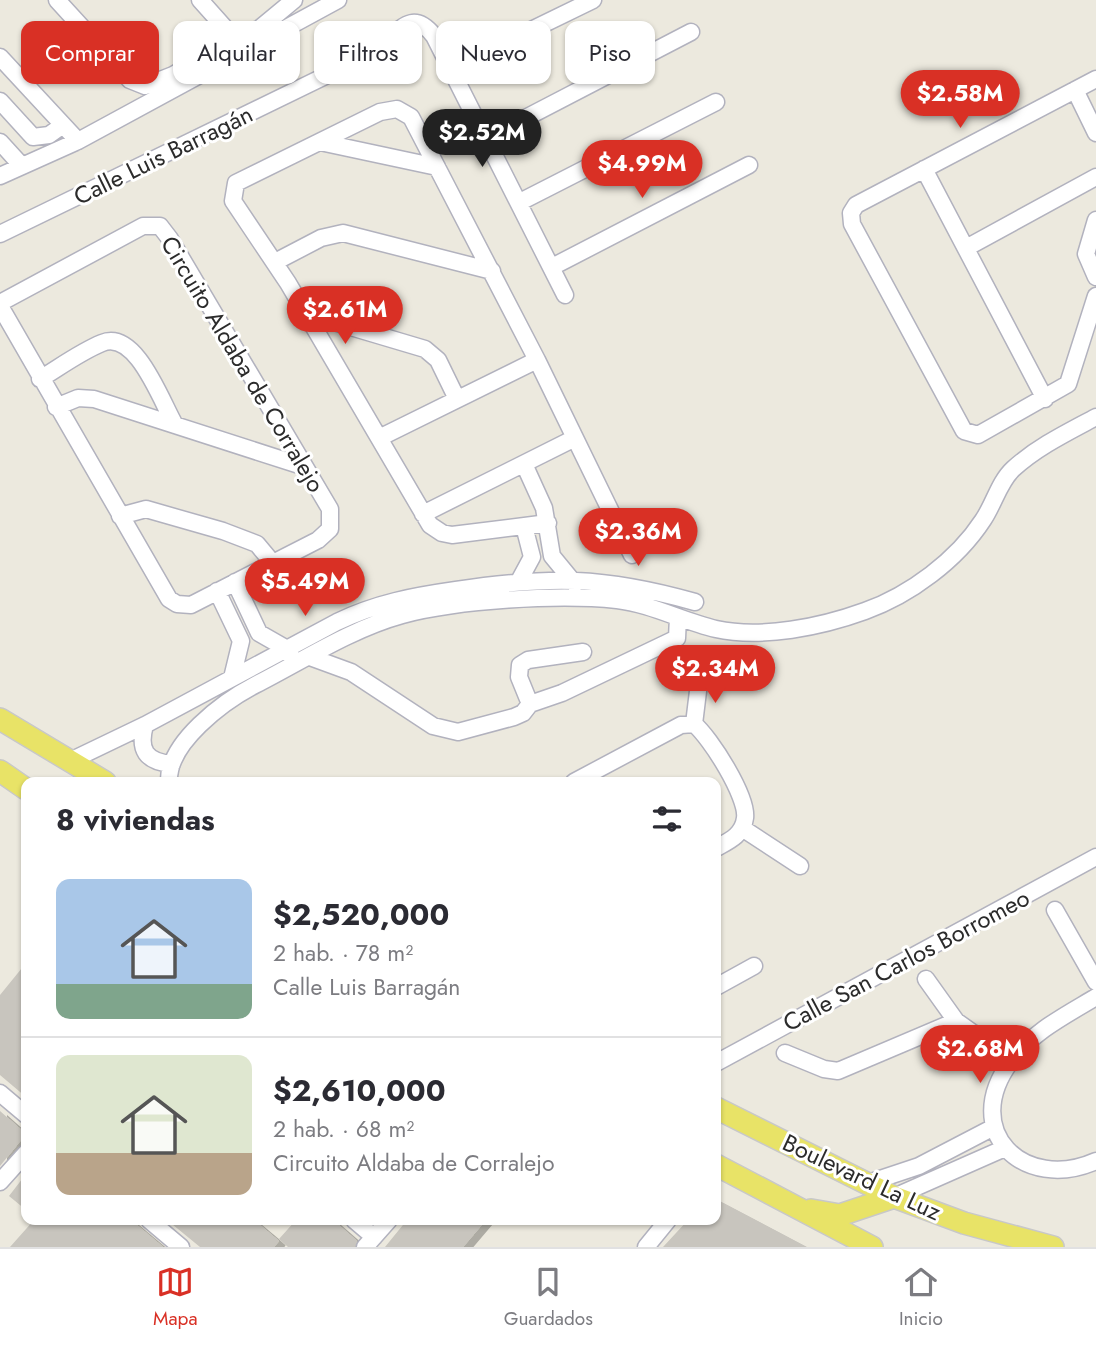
<!DOCTYPE html>
<html lang="es">
<head>
<meta charset="utf-8">
<style>
	body { margin:0; font-family:Jost,sans-serif; background:#f7f7f7; color:#2b2b33; height:100vh; display:flex; flex-direction:column; font-size:26px; white-space:nowrap }
	* { box-sizing:border-box; margin:0 }
	p { font-size:23px; color:#7c7c81 }
	.icon { flex:none; width:38px; height:38px; fill:none; stroke:currentColor; stroke-width:2; stroke-linecap:round; stroke-linejoin:round }
	.map { position:relative; flex:1; overflow:hidden }
	.drawer { position:absolute; left:21px; top:777px; width:700px; height:448px; display:flex; flex-direction:column; background:#fff; border-radius:14px; box-shadow:0 2px 5px #0004 }
	.drawer>* { flex:none }
	.hud { position:absolute; left:21px; top:21px; width:700px; height:63px; display:flex; gap:14px }
	.price { position:absolute; translate:-50% -60px; padding:0 16px; border-radius:24px; background:#d93025; color:#fff; font-size:23px; line-height:46px; filter:drop-shadow(0 2px 4px #0008) }
	.price::after { content:''; position:absolute; left:50%; top:42px; width:21px; height:16px; margin-left:-10px; background:inherit; clip-path:polygon(0 0,100% 0,50% 100%) }
	.price.current { background:#222; color:#fff }
	ul { padding:0; list-style:none }
	li { display:flex; align-items:center; gap:21px; height:175px; padding:0 35px }
	li+li { border-top:2px solid #e1e1e2 }
	li span { display:grid; place-items:center; flex:none; width:196px; height:140px; border-radius:14px; color:#555 }
	li>.icon { margin-inline-start:auto }
	span .icon { width:84px; height:84px; fill:#fffc; stroke-width:1 }
	li b { font-size:30px }
	h2 { display:flex; justify-content:space-between; align-items:center; height:84px; padding:0 35px; font-size:30px }
	.tag { padding:0 24px; border-radius:14px; background:#fff; box-shadow:0 2px 5px #0004; font-size:24px; line-height:63px }
	.tag.current { background:#d93025; color:#fff }
	.menu { display:flex; justify-content:space-around; align-items:center; height:98px; border-top:2px solid #e1e1e2; background:#fff; font-size:19px; color:#7c7c81 }
	.menu a { display:grid; justify-items:center; gap:4px }
	.menu .current { color:#d93025 }
	.map>svg:first-child { display:block }
	.building { fill:#c8c5be; filter:url(#shadow) }
	.lines { fill:none; stroke-linecap:round; stroke-linejoin:round }
	.minor-casing { stroke:#b2b2be; stroke-width:19 }
	.major-casing { stroke:#c8c8c8; stroke-width:24 }
	.minor { stroke:#fff; stroke-width:16 }
	.major { stroke:#e8e367; stroke-width:21 }
	.labels { text-anchor:middle; dominant-baseline:central; stroke-width:6; stroke-linejoin:round; paint-order:stroke }
	.street-label { font-size:24px; fill:#2b2b2b; stroke:#fff }
</style>
</head>
<body>
<div class="map">
<svg width="1096" height="1247" viewBox="0 0 1096 1247">
	<defs>
		<filter id="shadow"><feDropShadow dx="7" dy="4" stdDeviation="0" flood-color="#0004"/></filter>
	</defs>
	<rect width="100%" height="100%" fill="#ece9de"/>
	<path class="building" d="M26,963V1097L0,1075V995Z
		M0,1111L26,1134L0,1166Z
		M26,1174V1210L9,1196Z
		M716,1199L807,1247H663L688,1220H716Z
		M34,1220H131L163,1247H10Z
		M167,1220H254L279,1241L274,1247H200Z
		M296,1220H333L357,1241L355,1247H288L279,1239Z
		M407,1220H486L463,1247H385Z"/>
	<g class="lines">
		<g class="minor-casing">
			<path id="minor" d="M57,0L130,80L145,86L173,75L234,38L259,29L294,0
				M200,0L234,38
				M0,57L78,141
				M449,70L593,0
				M1096,79L856,205L851,213L852,224L964,431L978,435L1068,384L1096,296
				M1075,90L1096,133
				M0,101L33,137L49,135L63,125
				M487,138L691,32
				M0,142L21,165
				M320,142L437,167
				M924,169L1045,399
				M0,176L78,141L338,0
				M520,202L716,102
				M1096,220L1086,254L1096,277
				M0,234L356,61C364,56 373,52 380,47C399,33 411,7 434,36L565,295
				M966,248L1096,177
				M275,262L321,238L343,233L492,271
				M552,267L749,165
				M0,303L143,226H160L170,239L330,509V529L318,540L191,605L177,604L169,599L0,306
				M311,323L334,322L425,349L438,360L457,399
				M40,379C60,367 80,352 102,343C136,329 161,401 175,425
				M56,407L78,398L94,399L302,466
				M379,438L537,360
				M524,464L544,508L552,556L575,584
				M423,514L575,438
				M120,516L146,509L223,531L257,544L272,562
				M548,523L452,535L442,533L430,525L288,283L233,201L236,183L380,112L397,109L411,117L537,360L632,555
				M519,581L532,557L524,526
				M235,582L259,633L287,649L291,656
				M217,591L241,641L232,678
				M310,657L351,672L433,726L458,732L514,717L523,713L530,704L562,693L677,638L678,617
				M530,704L519,677L520,665L528,660L583,652
				M694,724L699,683
				M145,725C138,750 146,762 172,764
				M68,762L145,725L337,622C376,603 414,596 456,590C550,576 603,576 695,602
				M169,782C167,743 224,701 255,685C302,661 351,629 402,615C459,600 557,594 617,600C651,604 682,621 716,629C762,639 821,627 865,611C910,595 957,560 983,520C994,504 999,482 1013,469C1037,447 1068,432 1096,417
				M574,782L681,725L694,724C710,737 748,797 745,818C743,835 729,841 716,848
				M742,828L800,866
				M1055,910L1096,982
				M926,979L956,1021
				M716,987L754,966
				M1096,997C1066,1015 1032,1032 1011,1061C959,1131 1024,1193 1096,1161
				M785,1053L824,1069L838,1071L956,1021L1011,1060
				M716,1063L1096,857
				M0,1093L26,1115
				M0,1182L26,1153
				M865,1184L919,1166L992,1128
				M894,1197L1005,1148
				M149,1220L181,1247
				M354,1220L374,1237
				M365,1247L389,1220
				M646,1247L668,1220"/>
		</g>
		<g class="major-casing">
			<path id="major" d="M0,719L105,782
				M0,771L26,789
				M716,1108L894,1197L964,1223L1053,1247
				M716,1165L872,1247
				M811,1210L840,1215L894,1197"/>
		</g>
		<use href="#minor" class="minor"/>
		<use href="#major" class="major"/>
	</g>
	<g class="labels">
		<g class="street-label">
			<text transform="translate(163 155) rotate(-26)">Calle Luis Barragán</text>
			<text transform="translate(243 364) rotate(59)">Circuito Aldaba de Corralejo</text>
			<text transform="translate(906 960) rotate(-28)">Calle San Carlos Borromeo</text>
			<text transform="translate(862 1177) rotate(25)">Boulevard La Luz</text>
		</g>
	</g>
</svg>
<b class="price" style="left:960px;top:130px">$2.58M</b>
<b class="price current" style="left:482px;top:169px">$2.52M</b>
<b class="price" style="left:642px;top:200px">$4.99M</b>
<b class="price" style="left:345px;top:346px">$2.61M</b>
<b class="price" style="left:638px;top:568px">$2.36M</b>
<b class="price" style="left:305px;top:618px">$5.49M</b>
<b class="price" style="left:715px;top:705px">$2.34M</b>
<b class="price" style="left:980px;top:1085px">$2.68M</b>
<div class="hud">
<a class="tag current">Comprar</a>
<a class="tag">Alquilar</a>
<a class="tag">Filtros</a>
<a class="tag">Nuevo</a>
<a class="tag">Piso</a>
</div>
<section class="drawer">
<h2>8 viviendas<svg class="icon" aria-label="filters" viewBox="0 0 24 24"><path d="M4 7h16M4 17h16"/><circle cx="9" cy="7" r="2"/><circle cx="15" cy="17" r="2"/></svg></h2>
<ul>
<li><span style="background:linear-gradient(#a9c7e8 75%,#7fa58c 0)"><svg class="icon" aria-label="home" viewBox="0 0 24 24"><path d="M3 11l9-7 9 7M6 9v11h12V9"/></svg></span><div><b>$2,520,000</b><p>2 hab. · 78 m²</p><p>Calle Luis Barragán</p></div></li>
<li><span style="background:linear-gradient(#dfe7d0 70%,#b9a48a 0)"><svg class="icon" aria-label="home" viewBox="0 0 24 24"><path d="M3 11l9-7 9 7M6 9v11h12V9"/></svg></span><div><b>$2,610,000</b><p>2 hab. · 68 m²</p><p>Circuito Aldaba de Corralejo</p></div></li>
</ul>
</section>
</div>
<nav class="menu">
<a class="current"><svg class="icon" aria-label="map" viewBox="0 0 24 24"><path d="M3 6l6-2 6 2 6-2v14l-6 2-6-2-6 2zM9 4v14M15 6v14"/></svg>Mapa</a>
<a><svg class="icon" aria-label="saved" viewBox="0 0 24 24"><path d="M7 4h10v16l-5-4-5 4z"/></svg>Guardados</a>
<a><svg class="icon" aria-label="home" viewBox="0 0 24 24"><path d="M3 11l9-7 9 7M6 9v11h12V9"/></svg>Inicio</a>
</nav>
</body>
</html>
